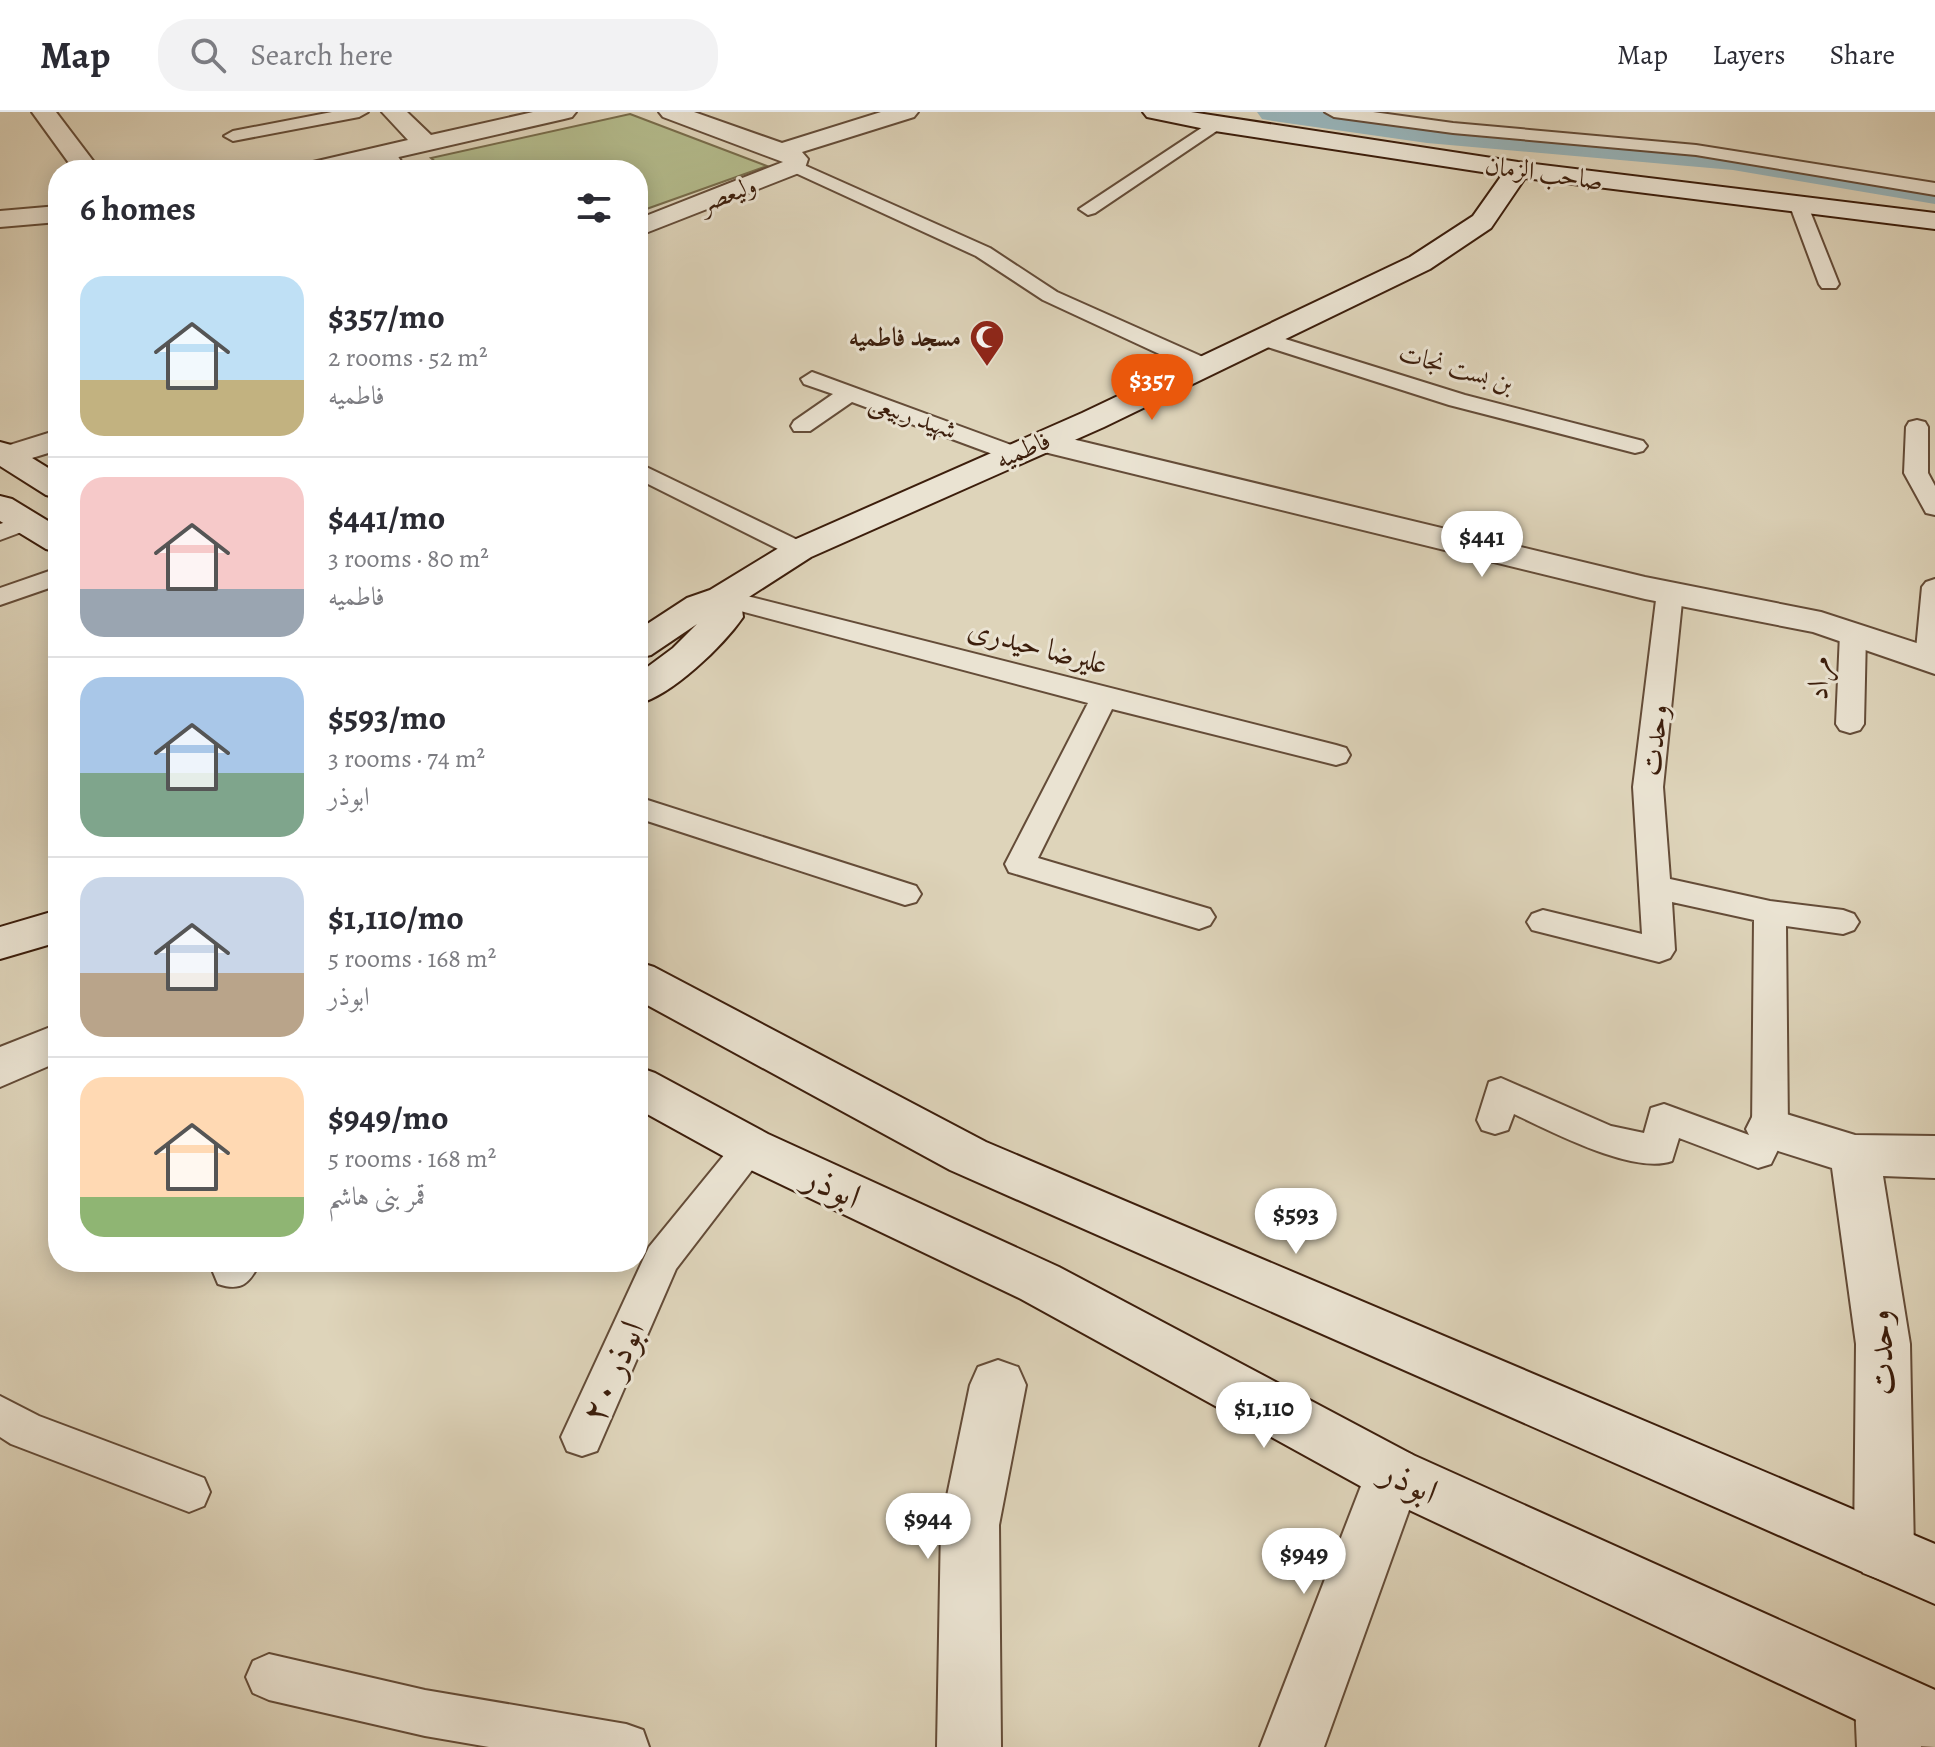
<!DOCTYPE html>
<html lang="en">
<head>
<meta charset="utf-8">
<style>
	body { margin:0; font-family:Alegreya,Amiri,serif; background:#f2f2f3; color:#2b2b33; height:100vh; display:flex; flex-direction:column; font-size:30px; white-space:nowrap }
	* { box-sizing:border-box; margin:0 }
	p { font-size:26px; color:#7c7c81 }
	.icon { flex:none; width:44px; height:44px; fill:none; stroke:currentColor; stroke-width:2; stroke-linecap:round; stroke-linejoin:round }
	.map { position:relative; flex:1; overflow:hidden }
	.side { position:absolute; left:48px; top:48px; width:600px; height:1112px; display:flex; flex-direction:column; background:#fff; border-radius:32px; box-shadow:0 4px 20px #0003 }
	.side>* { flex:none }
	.price { position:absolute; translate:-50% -68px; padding:0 18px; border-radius:28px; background:#fff; color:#222; font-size:26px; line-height:52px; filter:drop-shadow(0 2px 4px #0008) }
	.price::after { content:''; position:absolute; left:50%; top:48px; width:24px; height:18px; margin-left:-12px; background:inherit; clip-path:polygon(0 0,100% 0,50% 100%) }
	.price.current { background:#ea580c; color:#fff }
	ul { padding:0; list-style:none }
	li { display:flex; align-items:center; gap:24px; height:200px; padding:0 32px }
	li+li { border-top:2px solid #e1e1e2 }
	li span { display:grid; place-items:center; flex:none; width:224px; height:160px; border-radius:24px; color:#555 }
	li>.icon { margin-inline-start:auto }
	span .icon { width:96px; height:96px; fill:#fffc; stroke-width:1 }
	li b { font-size:34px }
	h2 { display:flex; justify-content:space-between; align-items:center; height:96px; padding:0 32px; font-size:34px }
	header { display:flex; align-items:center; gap:48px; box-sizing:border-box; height:112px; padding:0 40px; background:#fff; border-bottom:2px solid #e1e1e2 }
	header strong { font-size:38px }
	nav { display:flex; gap:44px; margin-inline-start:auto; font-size:28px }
	.search { width:560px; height:72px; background:#f2f2f3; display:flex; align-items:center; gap:20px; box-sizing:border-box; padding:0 28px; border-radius:32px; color:#7c7c81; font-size:30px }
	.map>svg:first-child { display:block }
	.green { fill:#b4bc8d; stroke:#786d4c; stroke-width:2 }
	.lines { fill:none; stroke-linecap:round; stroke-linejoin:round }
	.canal { fill:#98b5bb; fill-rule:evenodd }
	.lane-casing { stroke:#644c38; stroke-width:4 }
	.street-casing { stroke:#644c38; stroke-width:4 }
	.secondary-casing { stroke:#3c1e0c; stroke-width:4 }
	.lane { fill:#eae3d2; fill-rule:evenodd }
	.street { fill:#eae3d2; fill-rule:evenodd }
	.secondary { fill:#eae3d2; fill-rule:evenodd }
	.labels { text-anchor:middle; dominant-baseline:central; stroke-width:6; stroke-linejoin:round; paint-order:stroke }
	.far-street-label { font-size:26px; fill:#3c1e0c; stroke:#eae3d2 }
	.far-poi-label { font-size:26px; font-weight:bold; fill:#3c1e0c; stroke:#eae3d2; text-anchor:end }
	.street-label { font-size:30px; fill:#3c1e0c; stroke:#eae3d2 }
	.near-street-label { font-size:36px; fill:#3c1e0c; stroke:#eae3d2 }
</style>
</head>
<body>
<header>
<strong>Map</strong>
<div class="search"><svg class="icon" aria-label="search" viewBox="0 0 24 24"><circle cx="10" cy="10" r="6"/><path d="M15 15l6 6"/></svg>Search here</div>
<nav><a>Map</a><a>Layers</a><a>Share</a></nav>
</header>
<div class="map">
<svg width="1935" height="1635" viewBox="0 0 1935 1635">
	<rect width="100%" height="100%" fill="#ded4ba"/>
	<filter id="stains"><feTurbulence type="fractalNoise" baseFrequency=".0025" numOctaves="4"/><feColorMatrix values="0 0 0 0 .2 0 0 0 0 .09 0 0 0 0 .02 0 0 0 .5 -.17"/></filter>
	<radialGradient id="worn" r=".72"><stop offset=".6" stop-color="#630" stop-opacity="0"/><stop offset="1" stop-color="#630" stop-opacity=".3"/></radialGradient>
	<path class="green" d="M630,2L767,54L638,100V58H445L431,46Z"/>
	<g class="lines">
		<path class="canal" d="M1257,0H1342L1427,11L1733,38L1935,72V92L1733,58L1427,31L1273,9L1262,7Z"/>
		<g class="lane-casing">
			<path id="lane" d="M332,0H368L359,5L233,29L224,24L233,19Z
				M1325,0H1373L1453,11L1696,33L1935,71V83L1696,43L1453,21L1334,5Z
				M1215,7L1224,12L1221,16L1095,101L1088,103L1079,97Z
				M387,36L393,37L407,58H389L378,41Z
				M795,49L990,136L1057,180L1212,249L1215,254L1204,261L1196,259L1043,188L976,144L789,58L786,54Z
				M1799,88L1808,94L1839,172L1836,176H1822L1819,172L1790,94Z
				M1263,220L1465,283L1643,329L1647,334L1643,339L1635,341L1449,293L1255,231L1252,226L1255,221Z
				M812,260L1022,337L1026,342L1022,347H1006L852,290L810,319H794L791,314L794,309L833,282L804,272L801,267Z
				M1917,308L1925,310L1928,315V361L1935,374V403L1926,401L1904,361L1906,315L1909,310Z
				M638,351L808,433L812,438L808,443H790L638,367Z
				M26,403L35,405L38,410L35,415L0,428V412Z
				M58,456V473L0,493V476Z
				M1935,467V555L1919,554L1915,548L1922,475L1926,470Z
				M1670,472L1679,475L1683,480L1663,675L1670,767L1770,789L1843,798L1854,802L1859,810L1854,818L1843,822L1786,814L1788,1017L1771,1052L1758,1056L1679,1026L1672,1049C1633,1063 1551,1019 1514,1002L1508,1018L1495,1022L1482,1018L1477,1008L1489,970L1501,966L1611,1014L1644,1021L1651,996L1664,992L1749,1023L1752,1017L1754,808L1672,790L1675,838L1670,846L1659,850L1532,818L1527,810L1532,802L1543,798L1642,822L1633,675L1657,480L1661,475Z
				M723,478L1336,633L1346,636L1350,643L1346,650L1336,653L1112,597L1038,746L1210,797L1215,805L1210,813L1199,817L1009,760L1005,752L1088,591L714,492L710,486L714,480Z
				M1853,514L1862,516L1866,522L1864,612L1860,618L1850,621L1840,618L1836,612L1840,522L1844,516Z
				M638,685L916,774L921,782L916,790L905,793L638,706Z
				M751,1021L764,1026L769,1036L676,1157L597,1339L582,1344L567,1339L561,1325L649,1135L738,1026Z
				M218,1150H260C250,1171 242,1180 218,1172L213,1160Z
				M0,1284L39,1304L204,1366L210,1380L204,1394L189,1400L11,1332L0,1325Z
				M269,1542L425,1578L626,1612L643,1618L649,1635H489L425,1624L269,1588L253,1581L246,1565L253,1549Z"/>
		</g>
		<g class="street-casing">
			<path id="street" d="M32,0H56L100,58H74Z
				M382,0H407L431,23L533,0H576L572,5L564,7L342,58H296L300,53L408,28Z
				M659,0H694L782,31L881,0H918L914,5L802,40L808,47L804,59L638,124V107L783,50L663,5Z
				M58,94V110L0,115V99Z
				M58,318V338L6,354L0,352V336Z
				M1043,320L1645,465L1821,500L1935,537V562L1813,520L1645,487L1032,337L1027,330L1032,323Z
				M58,912V950L0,975V935Z
				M1770,997L1855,1023L1935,1024V1066L1883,1064L1910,1232L1914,1440L1905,1461L1884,1469L1863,1461L1854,1440L1856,1232L1832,1056L1753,1031L1746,1017L1753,1003Z
				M998,1248L1018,1255L1026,1273L999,1413L1001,1635H937L941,1413L970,1273L978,1255Z
				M1393,1334L1413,1343L1422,1362L1324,1635H1260L1373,1343Z
				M1887,1558L1909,1568L1919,1590L1921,1635H1857L1855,1590L1865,1568Z"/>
		</g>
		<g class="secondary-casing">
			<path id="secondary" d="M1143,0H1191L1518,50L1935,101V117L1525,66L1491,116L1430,157L1104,315L811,445L741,490L743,505C723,534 672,583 638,592V562L673,536L697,512L651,543L638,546V518L687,486L710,478L787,431L1082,301L1410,145L1473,104L1502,63L1215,19L1147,5Z
				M0,330L11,333L58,362V386L46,383L0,354Z
				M0,384L12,387L58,415V440L46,437L0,409Z
				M58,798V830L0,847V815Z
				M638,850L654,855L986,1030L1935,1432V1492L950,1058L638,888Z
				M638,955L655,961L768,1022L1059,1155L1413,1343L1935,1578V1635L1912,1634L1373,1381L1021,1187L734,1050L638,997Z"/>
		</g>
		<use href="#lane" class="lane"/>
		<use href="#street" class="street"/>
		<use href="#secondary" class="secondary"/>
	</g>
	<defs>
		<g id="mosque-pin" transform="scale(1.8)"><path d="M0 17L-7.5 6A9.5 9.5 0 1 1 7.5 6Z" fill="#8f2418" stroke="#eae3d2"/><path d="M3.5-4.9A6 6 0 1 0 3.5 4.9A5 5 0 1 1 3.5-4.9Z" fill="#fff"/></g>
	</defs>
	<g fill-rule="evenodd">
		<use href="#mosque-pin" x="987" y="225"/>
	</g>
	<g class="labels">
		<g class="far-street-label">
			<text transform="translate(1544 61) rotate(8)">صاحب الزمان</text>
			<text transform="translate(728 82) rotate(-21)">ولیعصر</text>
			<text transform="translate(1456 256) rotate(16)">بن بست نجات</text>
			<text transform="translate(913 304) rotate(20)">شهید ربیعی</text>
			<text transform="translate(1023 338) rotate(-23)">فاطمیه</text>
		</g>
		<g class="far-poi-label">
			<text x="961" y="225">مسجد فاطمیه</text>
		</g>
		<g class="street-label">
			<text transform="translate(1038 534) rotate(15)">علیرضا حیدری</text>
			<text transform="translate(1818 566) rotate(-88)">مراد</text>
			<text transform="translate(1654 628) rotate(-84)">وحدت</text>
		</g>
		<g class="near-street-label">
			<text transform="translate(833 1074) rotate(25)">ابوذر</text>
			<text transform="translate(1880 1241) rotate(-94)">وحدت</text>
			<text transform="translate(612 1259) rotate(-66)">ابوذر ۲۰</text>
			<text transform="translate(1410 1369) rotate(26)">ابوذر</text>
		</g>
	</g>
	<rect width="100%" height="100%" filter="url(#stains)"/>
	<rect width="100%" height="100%" fill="url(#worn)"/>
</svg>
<b class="price current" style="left:1152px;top:310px">$357</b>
<b class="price" style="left:1482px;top:467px">$441</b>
<b class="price" style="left:1296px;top:1144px">$593</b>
<b class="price" style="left:1264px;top:1338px">$1,110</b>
<b class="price" style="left:928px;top:1449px">$944</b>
<b class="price" style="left:1304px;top:1484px">$949</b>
<section class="side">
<h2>6 homes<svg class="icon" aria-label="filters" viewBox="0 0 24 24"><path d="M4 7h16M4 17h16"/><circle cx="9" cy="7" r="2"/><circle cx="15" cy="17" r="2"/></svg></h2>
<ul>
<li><span style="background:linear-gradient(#bfe0f5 65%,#c2b280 0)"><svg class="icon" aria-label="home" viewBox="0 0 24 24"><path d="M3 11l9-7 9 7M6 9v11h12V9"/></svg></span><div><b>$357/mo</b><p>2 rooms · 52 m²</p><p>فاطمیه</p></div></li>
<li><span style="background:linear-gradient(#f6c9c9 70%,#9aa5b1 0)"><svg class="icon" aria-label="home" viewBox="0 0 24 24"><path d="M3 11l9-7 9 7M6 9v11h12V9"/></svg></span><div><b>$441/mo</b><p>3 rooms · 80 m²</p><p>فاطمیه</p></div></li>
<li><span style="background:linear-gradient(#a9c7e8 60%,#7fa58c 0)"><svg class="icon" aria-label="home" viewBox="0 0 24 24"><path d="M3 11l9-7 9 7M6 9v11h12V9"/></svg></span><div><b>$593/mo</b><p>3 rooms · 74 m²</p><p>ابوذر</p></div></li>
<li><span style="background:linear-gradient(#c9d6e8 60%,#b9a48a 0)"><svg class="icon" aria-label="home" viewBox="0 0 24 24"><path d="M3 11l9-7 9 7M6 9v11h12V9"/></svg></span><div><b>$1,110/mo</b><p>5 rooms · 168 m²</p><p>ابوذر</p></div></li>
<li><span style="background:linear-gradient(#ffd9b3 75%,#8fb573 0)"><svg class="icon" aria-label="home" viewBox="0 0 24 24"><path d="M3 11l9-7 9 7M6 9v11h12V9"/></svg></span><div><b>$949/mo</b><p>5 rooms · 168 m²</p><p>قمر بنی هاشم</p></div></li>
</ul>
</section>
</div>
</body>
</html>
